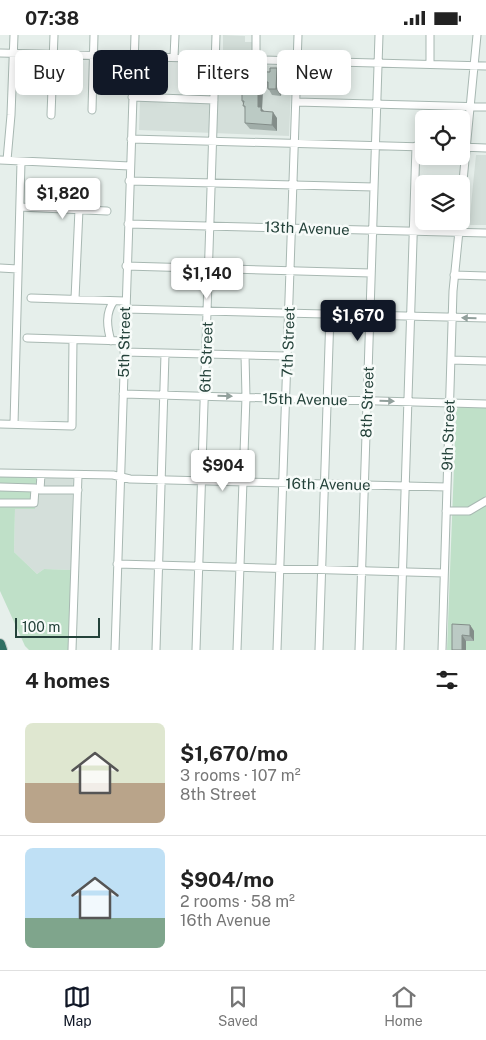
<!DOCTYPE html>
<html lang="en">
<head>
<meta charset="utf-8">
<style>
	body { margin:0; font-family:"Public Sans",sans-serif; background:#f2f2f2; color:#222; height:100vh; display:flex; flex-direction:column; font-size:19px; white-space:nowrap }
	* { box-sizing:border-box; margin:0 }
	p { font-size:16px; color:#767676 }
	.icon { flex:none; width:28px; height:28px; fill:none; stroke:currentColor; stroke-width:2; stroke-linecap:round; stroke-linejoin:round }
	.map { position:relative; height:615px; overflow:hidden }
	.details { display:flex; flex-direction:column; background:#fff; flex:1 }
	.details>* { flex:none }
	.top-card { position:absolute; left:15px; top:15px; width:456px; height:45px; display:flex; gap:10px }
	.fabs { position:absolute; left:415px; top:75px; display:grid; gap:10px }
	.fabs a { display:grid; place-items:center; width:55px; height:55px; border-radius:8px; background:#fff; box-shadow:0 2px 12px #0003; font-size:25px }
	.scale { position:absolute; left:15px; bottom:12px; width:85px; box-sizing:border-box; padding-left:5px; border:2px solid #24423a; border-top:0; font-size:14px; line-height:18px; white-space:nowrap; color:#24423a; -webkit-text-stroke:4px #f7fbf9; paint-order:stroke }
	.price { position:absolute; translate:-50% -42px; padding:0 11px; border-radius:5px; background:#fff; color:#222; font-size:16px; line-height:32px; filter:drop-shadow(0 1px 2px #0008) }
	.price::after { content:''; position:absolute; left:50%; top:30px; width:15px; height:11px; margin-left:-8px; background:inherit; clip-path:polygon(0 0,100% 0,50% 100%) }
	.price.selected { background:#111827; color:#fff }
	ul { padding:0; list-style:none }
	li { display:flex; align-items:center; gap:15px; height:125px; padding:0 25px }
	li+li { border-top:1px solid #e0e0e0 }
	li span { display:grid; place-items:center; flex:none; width:140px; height:100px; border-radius:8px; color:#555 }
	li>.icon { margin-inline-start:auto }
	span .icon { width:60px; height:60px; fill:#fffc; stroke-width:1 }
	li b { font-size:21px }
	h2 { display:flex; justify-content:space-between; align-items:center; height:60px; padding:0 25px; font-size:21px }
	.pill { padding:0 18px; border-radius:8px; background:#fff; box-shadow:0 2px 12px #0003; font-size:18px; line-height:45px }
	.pill.selected { background:#111827; color:#fff }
	.status { display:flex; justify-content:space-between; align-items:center; height:35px; padding:0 25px; background:#fff; direction:ltr }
	.status svg { height:14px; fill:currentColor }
	.tab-bar { display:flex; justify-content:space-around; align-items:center; height:70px; border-top:1px solid #e0e0e0; background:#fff; font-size:14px; color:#767676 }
	.tab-bar a { display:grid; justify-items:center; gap:2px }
	.tab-bar .selected { color:#111827 }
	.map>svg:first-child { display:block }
	.built { fill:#d4dfda }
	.green { fill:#bfe0c8 }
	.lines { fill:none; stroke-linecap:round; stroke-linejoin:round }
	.minor-casing { stroke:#a8b8b2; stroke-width:9 }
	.highway-casing { stroke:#c2cac8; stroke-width:12 }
	.minor { stroke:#fff; stroke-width:7 }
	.highway { stroke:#2f6f62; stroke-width:10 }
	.wall { fill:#a1aea9 }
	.shaded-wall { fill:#838d89 }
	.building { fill:#bbcac4; stroke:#838d89 }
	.oneway { fill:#92a09c }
	.labels { text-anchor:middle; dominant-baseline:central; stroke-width:5; stroke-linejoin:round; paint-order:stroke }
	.street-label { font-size:15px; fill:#24423a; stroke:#f7fbf9 }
</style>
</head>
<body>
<div class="status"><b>07:38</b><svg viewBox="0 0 49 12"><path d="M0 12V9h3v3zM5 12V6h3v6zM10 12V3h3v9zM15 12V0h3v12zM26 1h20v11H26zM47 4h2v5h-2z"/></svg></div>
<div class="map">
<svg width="486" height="615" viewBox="0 0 486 615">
	<rect width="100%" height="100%" fill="#e6efeb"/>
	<path class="built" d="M223,0L245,1V7H253V16L223,15Z
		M219,29L292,31L289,101L139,95L140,65L218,68Z
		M476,120H486V190H469Z
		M37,442H73L71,535L44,534L37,539L14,517L15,474H35Z"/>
	<path class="green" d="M185,29H207V50L185,49Z
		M459,372H486V615H447L456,379V375Z
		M0,442H37L35,474H15L14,517L37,539L44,534L71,535L70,615H29L25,611L0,556Z"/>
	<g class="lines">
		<g class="minor-casing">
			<path id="minor" d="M0,18L486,31
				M174,22L175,0
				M256,24V0
				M430,29V0
				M132,62L214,65
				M296,67L486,72
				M92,75L94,0
				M51,80L54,0
				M131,104L424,112
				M461,112L486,113
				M0,125L130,131
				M7,125L11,80L14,0
				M129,146L374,152
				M461,167L477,0
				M20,172L107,176
				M128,189L486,198
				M126,231L371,238
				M0,233L18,234
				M454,240L486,241
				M31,263L125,266
				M75,264L79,174
				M125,274L486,283
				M27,303L125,306
				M111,306C107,292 105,278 114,266
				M124,317L287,321
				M451,325L486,326
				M123,359L486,369
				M0,389L72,391L73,305
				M14,389L21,127
				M0,438L113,440L130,444L447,452
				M41,439L40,455H78
				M0,452L35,453L34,468H0
				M446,476H469L486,466
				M117,529L444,538
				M72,615L78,440
				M115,615L135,0
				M156,615L165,319
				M196,615L216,0
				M237,615L246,362L245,320
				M277,615L298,0
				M319,615L330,279
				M359,615L379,0
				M400,615L416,111
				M442,615L453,256L460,186"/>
		</g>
		<g class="highway-casing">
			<path id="highway" d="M0,609L2,615"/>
		</g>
		<use href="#minor" class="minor"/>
		<use href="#highway" class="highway"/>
	</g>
	<path class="wall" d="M277,33L282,40L281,61L272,60L268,53H263L262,74L264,77L277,83V96L250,94L245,88V74L242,66V53L226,52L221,46L235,36L270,37Z
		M470,590L474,596V606H466V615H452Z"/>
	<path class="shaded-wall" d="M277,33L282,40L281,61L276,54Z
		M258,47L263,53L262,74L266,78V83L258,72Z
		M273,77L277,83V96L272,90Z
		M470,590L474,596V606L470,601Z
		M462,600L466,606V615H462Z"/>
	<path class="building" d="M222,31H231V36L270,37V33H277L276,54H268V47H258V72H261V76L273,77L272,90L245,88V71H243L244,66H242V46H221Z
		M452,589L470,590V601L462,600V615H452Z"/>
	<defs><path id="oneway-solid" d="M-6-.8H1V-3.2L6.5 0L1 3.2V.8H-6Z" transform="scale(1.25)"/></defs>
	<g class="oneway">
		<use href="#oneway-solid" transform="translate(469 283) rotate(-178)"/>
		<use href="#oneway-solid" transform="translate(225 361) rotate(2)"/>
		<use href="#oneway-solid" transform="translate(387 366) rotate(1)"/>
	</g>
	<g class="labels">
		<g class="street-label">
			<text transform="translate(307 193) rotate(2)">13th Avenue</text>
			<text transform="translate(124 307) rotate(-89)">5th Street</text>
			<text transform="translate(288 307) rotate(-88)">7th Street</text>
			<text transform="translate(206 322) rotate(-88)">6th Street</text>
			<text transform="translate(305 364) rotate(1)">15th Avenue</text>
			<text transform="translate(367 367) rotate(-88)">8th Street</text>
			<text transform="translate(448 400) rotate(-88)">9th Street</text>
			<text transform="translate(328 449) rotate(1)">16th Avenue</text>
		</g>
	</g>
</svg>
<div class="fabs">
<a><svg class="icon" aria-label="locate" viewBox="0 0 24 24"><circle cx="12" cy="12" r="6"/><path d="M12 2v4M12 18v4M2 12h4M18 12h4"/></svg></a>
<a><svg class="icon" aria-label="layers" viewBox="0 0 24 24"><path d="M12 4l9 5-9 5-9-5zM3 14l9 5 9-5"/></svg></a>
</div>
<div class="scale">100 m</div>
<b class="price" style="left:63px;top:185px">$1,820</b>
<b class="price" style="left:207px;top:265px">$1,140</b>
<b class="price selected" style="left:358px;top:307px">$1,670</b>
<b class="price" style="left:223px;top:457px">$904</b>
<div class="top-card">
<a class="pill">Buy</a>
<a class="pill selected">Rent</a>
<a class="pill">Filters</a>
<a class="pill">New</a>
</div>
</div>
<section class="details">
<h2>4 homes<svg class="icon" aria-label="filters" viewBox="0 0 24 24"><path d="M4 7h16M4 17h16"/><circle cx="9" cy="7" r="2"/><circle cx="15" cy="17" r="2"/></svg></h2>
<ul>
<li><span style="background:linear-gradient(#dfe7d0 60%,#b9a48a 0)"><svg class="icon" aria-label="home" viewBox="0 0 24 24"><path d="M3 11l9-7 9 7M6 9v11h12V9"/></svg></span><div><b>$1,670/mo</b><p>3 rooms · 107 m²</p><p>8th Street</p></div></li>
<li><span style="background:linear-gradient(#bfe0f5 70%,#7fa58c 0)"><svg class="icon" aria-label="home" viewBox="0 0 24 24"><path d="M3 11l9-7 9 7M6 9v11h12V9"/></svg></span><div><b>$904/mo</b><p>2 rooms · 58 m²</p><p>16th Avenue</p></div></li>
</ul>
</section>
<nav class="tab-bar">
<a class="selected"><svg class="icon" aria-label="map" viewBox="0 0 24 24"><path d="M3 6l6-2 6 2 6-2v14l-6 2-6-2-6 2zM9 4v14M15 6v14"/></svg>Map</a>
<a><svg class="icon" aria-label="saved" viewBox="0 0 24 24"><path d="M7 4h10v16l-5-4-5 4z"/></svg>Saved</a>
<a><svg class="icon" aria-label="home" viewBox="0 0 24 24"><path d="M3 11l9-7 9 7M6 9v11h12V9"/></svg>Home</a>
</nav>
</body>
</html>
